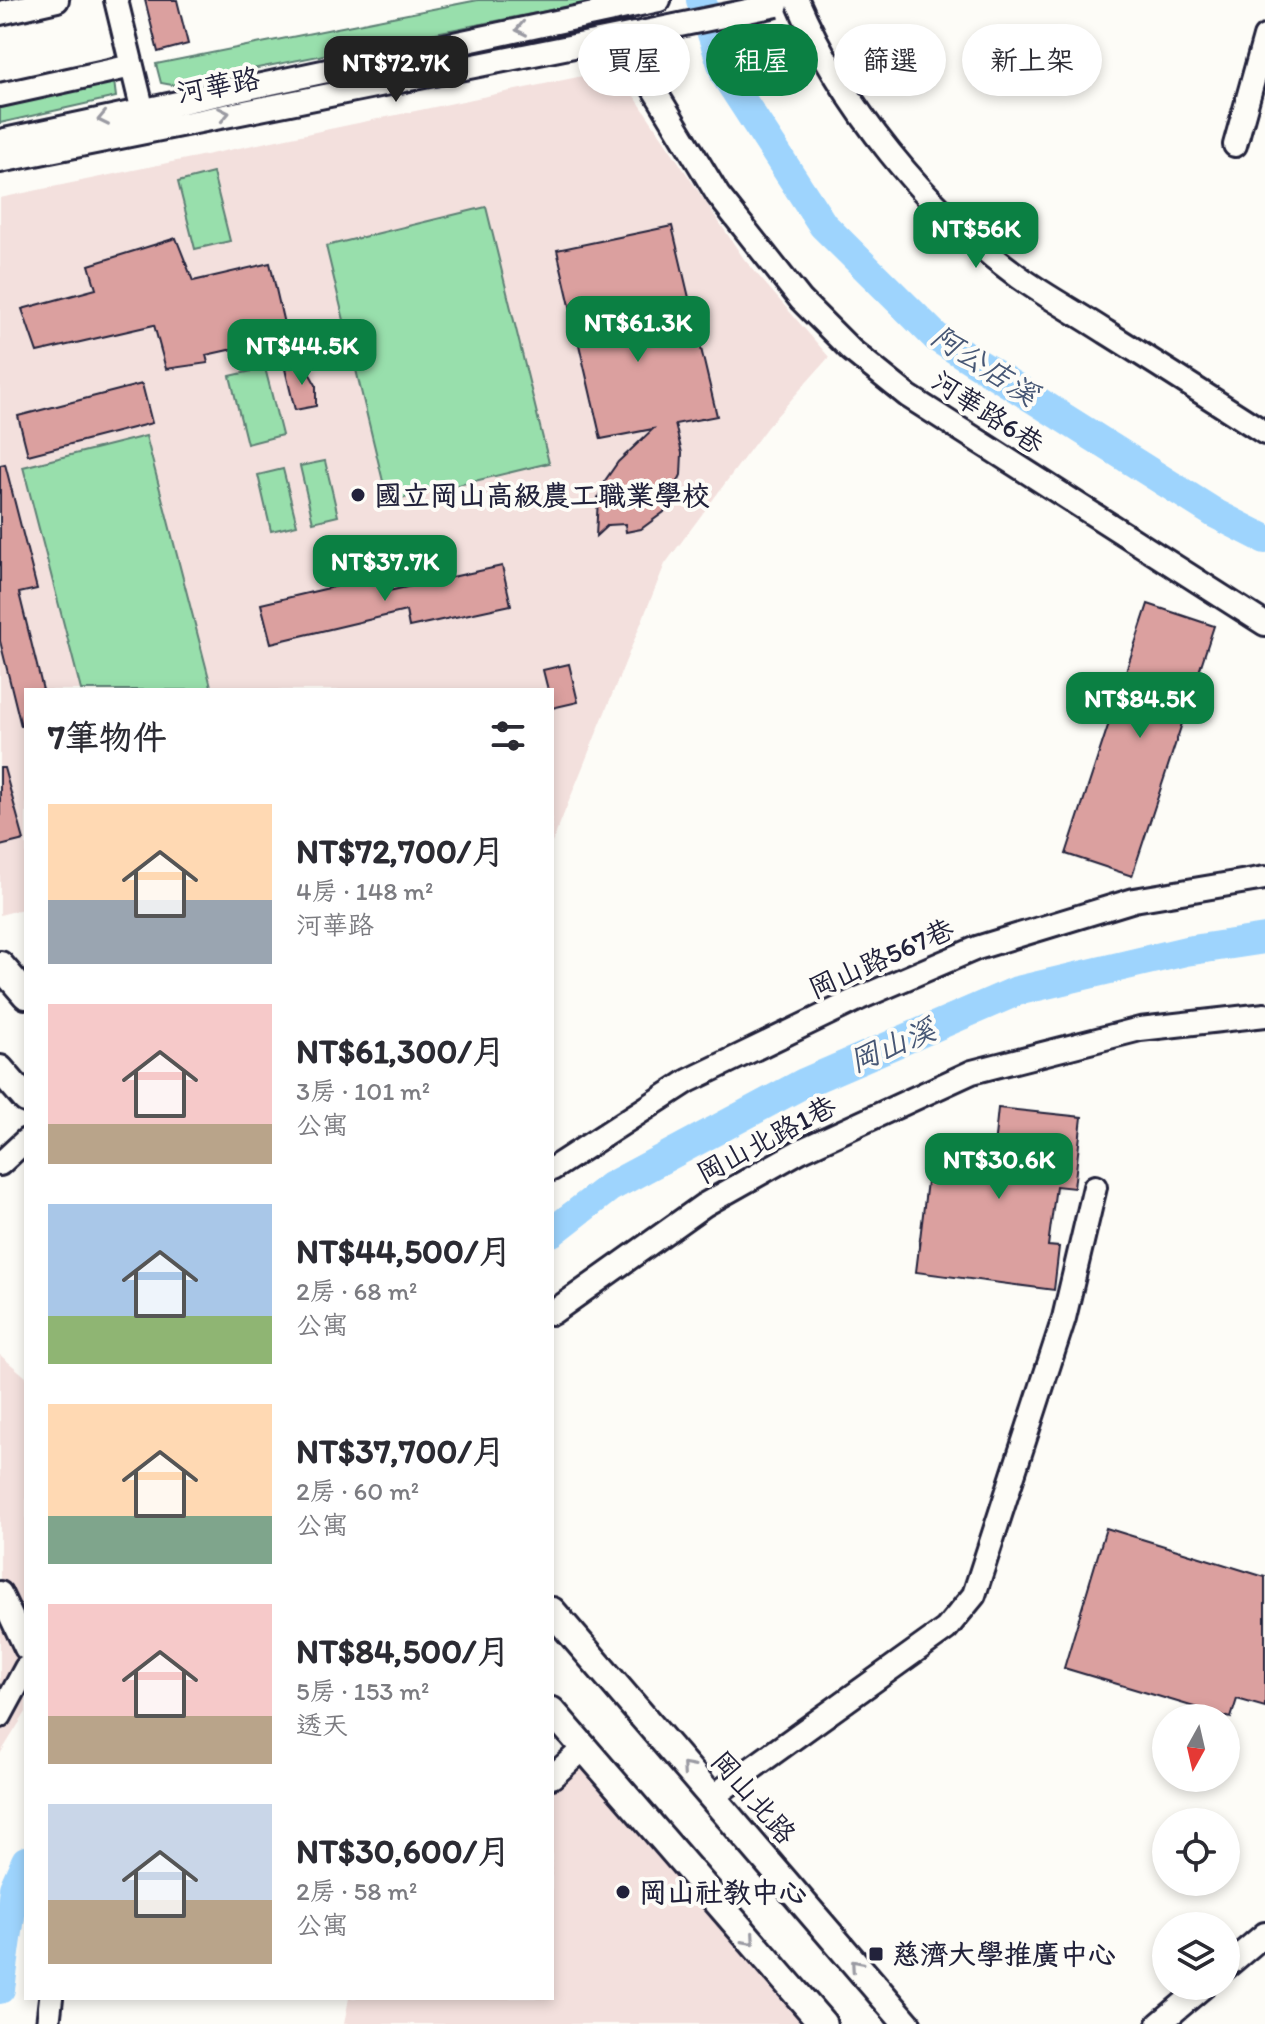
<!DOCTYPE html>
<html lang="zh-TW">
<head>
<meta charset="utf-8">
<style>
	body { margin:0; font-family:Itim,"LXGW WenKai TC",sans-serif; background:#f2f2f3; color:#2b2b33; height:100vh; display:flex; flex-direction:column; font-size:30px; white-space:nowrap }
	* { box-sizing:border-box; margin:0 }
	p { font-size:26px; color:#7c7c81 }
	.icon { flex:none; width:44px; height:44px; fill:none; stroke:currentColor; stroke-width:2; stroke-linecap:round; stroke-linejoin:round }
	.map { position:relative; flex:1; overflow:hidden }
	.drawer { position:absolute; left:24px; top:688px; width:530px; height:1312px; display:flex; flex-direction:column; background:#fff; border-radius:0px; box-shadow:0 4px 12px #0003 }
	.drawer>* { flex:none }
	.guide { position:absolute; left:578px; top:24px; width:566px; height:72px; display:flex; gap:16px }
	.needle { width:52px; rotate:188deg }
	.buttons { position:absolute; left:1152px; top:1704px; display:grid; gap:16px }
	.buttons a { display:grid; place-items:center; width:88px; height:88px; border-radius:50%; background:#fff; box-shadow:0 4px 12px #0003; font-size:40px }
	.price { position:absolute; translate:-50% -68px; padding:0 18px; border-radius:16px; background:#0b8043; color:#fff; font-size:26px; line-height:52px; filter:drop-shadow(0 2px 4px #0008) }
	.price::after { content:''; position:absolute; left:50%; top:48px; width:24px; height:18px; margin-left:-12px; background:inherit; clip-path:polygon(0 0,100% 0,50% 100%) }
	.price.on { background:#222; color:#fff }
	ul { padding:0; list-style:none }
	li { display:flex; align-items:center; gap:24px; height:200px; padding:0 24px }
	li span { display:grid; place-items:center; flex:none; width:224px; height:160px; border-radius:0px; color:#555 }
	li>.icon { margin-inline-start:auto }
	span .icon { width:96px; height:96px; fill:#fffc; stroke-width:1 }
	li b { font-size:34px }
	h2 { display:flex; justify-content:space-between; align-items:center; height:96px; padding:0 24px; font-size:34px }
	.pill { padding:0 28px; border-radius:36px; background:#fff; box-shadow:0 4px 12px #0003; font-size:28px; line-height:72px }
	.pill.on { background:#0b8043; color:#fff }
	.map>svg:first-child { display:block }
	.built { fill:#f3e0dd }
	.green { fill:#98dfac; stroke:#5d8074; stroke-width:2 }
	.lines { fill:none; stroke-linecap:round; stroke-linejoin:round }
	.river { stroke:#9ed4fd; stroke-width:30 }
	.building { fill:#dba09f; stroke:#22223b; stroke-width:2 }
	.minor-casing { stroke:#22223b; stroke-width:28 }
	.major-casing { stroke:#22223b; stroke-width:32 }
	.minor { stroke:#fdfcf7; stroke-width:22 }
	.major { stroke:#fdfcf7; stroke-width:26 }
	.minor-bridge-casing { stroke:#22223b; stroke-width:28; stroke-linecap:butt }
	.minor-bridge { stroke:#fdfcf7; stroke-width:22 }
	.oneway { stroke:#9a9aa2 }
	.poi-dot { fill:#22223b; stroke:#fdfcf7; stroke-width:3 }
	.labels { text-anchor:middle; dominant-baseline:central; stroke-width:8; stroke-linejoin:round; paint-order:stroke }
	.street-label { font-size:28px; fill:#22223b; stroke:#fdfcf7 }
	.poi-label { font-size:28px; font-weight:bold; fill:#22223b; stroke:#fdfcf7; text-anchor:start }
	.water-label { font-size:30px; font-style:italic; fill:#475775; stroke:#fdfcf7 }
</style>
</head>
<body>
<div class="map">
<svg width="1265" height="2024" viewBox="0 0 1265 2024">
	<rect width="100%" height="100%" fill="#fdfcf7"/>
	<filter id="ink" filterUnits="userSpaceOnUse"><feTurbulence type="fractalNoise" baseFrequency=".0125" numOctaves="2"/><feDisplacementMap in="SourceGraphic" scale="16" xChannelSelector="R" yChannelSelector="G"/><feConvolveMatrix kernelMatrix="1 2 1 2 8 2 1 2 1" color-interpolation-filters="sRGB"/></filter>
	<g filter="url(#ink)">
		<path class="built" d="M616,69L744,259L829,357L767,427L665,564L552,843V690H26V908L0,915V198Z
			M0,1355L26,1377V1712L0,1754Z
			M582,1759L804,2024H344L349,1998H552V1787Z"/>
		<path class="green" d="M478,0H602L172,85L161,83L156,64Z
			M113,73L116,97L0,123V98Z
			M213,173L230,241L195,249L178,182Z
			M486,207L549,463L388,502L326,246Z
			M265,368L282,435L247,444L230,376Z
			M146,436L212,690H81L23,467Z
			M325,461L338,516L313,522L300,466Z
			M283,469L297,525L271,531L258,475Z"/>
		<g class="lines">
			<path class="river" d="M701,0L726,76L823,225L936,337L1216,514L1265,539
				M552,1232L610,1187L804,1083L1017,991L1186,951L1265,939
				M0,1989L14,1888L26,1861"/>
		</g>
		<path class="building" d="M145,0H177L188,44L158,52Z
			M672,226L717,416L675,424L682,453L681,475L664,512L641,529L626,532L625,524L608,525L596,536L598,498L604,482L618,462L653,429L601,439L557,250Z
			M176,238L193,281L270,263L287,337L206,355L208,363L166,369L154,325L37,352L22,309L96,289L89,265Z
			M304,364L316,385V406L295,410L285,369Z
			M142,384L152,423L28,455L18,416Z
			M5,464L37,589L19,593L43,690H26V726H21L0,641V465Z
			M502,566L511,605L409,627L406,611L271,643L261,604L380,576L384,592Z
			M1148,604L1214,626L1132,876L1066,854Z
			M569,664L578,702L552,708V690H548L543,670Z
			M0,768H4L24,840L0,846Z
			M998,1108L1082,1117L1074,1188L1056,1186L1048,1246L1059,1247L1054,1290L916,1272L932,1140L994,1147Z
			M1106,1528L1265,1577V1707L1237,1699L1231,1718L1064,1668Z"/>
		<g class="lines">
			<g class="minor-casing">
				<path id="minor" d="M116,0L146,124
					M797,0C842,106 926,209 1019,277C1047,297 1077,313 1106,332C1159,365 1212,399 1265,433
					M0,13L57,0
					M622,37L718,195L801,300L851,350L908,396L1265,624
					M0,95L132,66
					M0,141L659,0
					M1235,145L1265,37
					M0,161L634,34
					M0,1164L26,1140
					M552,1169L688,1081L860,998L977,948L1134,900L1265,878
					M552,1313L704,1205L800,1151L972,1072L1140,1029L1265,1015
					M0,1593L26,1648
					M0,1716L26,1668
					M552,1777L584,1748
					M712,1797L946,1629L974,1595L1064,1318L1095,1187
					M1226,1967L1265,1934
					M48,2024L51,1998
					M1159,2024L1204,1986"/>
			</g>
			<g class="major-casing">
				<path id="major" d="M0,965L26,995
					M0,1069L26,1099
					M552,1611L907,2024
					M552,1711L823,2024"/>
			</g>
			<use href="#minor" class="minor"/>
			<use href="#major" class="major"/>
			<g class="minor-bridge-casing">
				<path id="minor-bridge" d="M636,34L777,5"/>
			</g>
			<use href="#minor-bridge" class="minor-bridge"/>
		</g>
		<defs><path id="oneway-chevron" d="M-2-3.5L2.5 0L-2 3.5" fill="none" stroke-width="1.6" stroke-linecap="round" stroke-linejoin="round" transform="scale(2)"/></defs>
		<g class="oneway">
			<use href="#oneway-chevron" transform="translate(521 29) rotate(168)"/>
			<use href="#oneway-chevron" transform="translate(224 114) rotate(-11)"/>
			<use href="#oneway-chevron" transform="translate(103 119) rotate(168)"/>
			<use href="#oneway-chevron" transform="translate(687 1768) rotate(-131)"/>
			<use href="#oneway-chevron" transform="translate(750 1940) rotate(49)"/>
			<use href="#oneway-chevron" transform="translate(856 1965) rotate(-131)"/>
		</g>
	</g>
	<g class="poi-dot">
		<circle cx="358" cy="495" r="8"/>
		<circle cx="623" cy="1892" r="8"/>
		<rect x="868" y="1946" width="16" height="16" rx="4"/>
	</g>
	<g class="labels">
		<g class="street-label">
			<text transform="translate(218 85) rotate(-11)">河華路</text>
			<text transform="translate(988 412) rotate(33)">河華路6巷</text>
			<text transform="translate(881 958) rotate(-24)">岡山路567巷</text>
			<text transform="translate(766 1139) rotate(-28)">岡山北路1巷</text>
			<text transform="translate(754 1797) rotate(49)">岡山北路</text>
		</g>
		<g class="poi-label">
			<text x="374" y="495">國立岡山高級農工職業學校</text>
			<text x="639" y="1892">岡山社教中心</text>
			<text x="892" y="1954">慈濟大學推廣中心</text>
		</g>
		<g class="water-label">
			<text transform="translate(985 365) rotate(33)">阿公店溪</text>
			<text transform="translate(892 1045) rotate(-23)">岡山溪</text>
		</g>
	</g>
</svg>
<div class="buttons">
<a><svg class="needle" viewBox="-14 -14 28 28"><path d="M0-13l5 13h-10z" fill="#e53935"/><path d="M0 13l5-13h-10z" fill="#7c7c81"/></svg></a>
<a><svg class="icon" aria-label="locate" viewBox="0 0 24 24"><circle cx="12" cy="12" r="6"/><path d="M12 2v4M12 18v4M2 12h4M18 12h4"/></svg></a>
<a><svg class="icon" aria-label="layers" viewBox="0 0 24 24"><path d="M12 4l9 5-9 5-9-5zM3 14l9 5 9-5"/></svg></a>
</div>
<b class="price on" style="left:396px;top:104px">NT$72.7K</b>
<b class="price" style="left:976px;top:270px">NT$56K</b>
<b class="price" style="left:638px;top:364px">NT$61.3K</b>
<b class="price" style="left:302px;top:387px">NT$44.5K</b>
<b class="price" style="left:385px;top:603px">NT$37.7K</b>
<b class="price" style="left:1140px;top:740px">NT$84.5K</b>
<b class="price" style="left:999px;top:1201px">NT$30.6K</b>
<div class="guide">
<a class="pill">買屋</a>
<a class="pill on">租屋</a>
<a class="pill">篩選</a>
<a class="pill">新上架</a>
</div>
<section class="drawer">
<h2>7筆物件<svg class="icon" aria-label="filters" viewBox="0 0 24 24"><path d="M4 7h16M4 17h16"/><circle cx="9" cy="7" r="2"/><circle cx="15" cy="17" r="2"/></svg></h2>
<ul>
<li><span style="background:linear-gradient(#ffd9b3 60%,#9aa5b1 0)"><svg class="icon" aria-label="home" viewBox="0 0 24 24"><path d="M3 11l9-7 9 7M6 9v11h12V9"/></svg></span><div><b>NT$72,700/月</b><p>4房 · 148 m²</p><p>河華路</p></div></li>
<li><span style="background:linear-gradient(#f6c9c9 75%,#b9a48a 0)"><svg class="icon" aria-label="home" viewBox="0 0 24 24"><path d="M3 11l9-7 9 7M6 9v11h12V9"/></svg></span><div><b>NT$61,300/月</b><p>3房 · 101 m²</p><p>公寓</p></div></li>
<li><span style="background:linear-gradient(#a9c7e8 70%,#8fb573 0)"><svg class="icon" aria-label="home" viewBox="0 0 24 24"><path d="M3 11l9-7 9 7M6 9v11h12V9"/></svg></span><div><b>NT$44,500/月</b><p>2房 · 68 m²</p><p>公寓</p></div></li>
<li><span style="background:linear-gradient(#ffd9b3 70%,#7fa58c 0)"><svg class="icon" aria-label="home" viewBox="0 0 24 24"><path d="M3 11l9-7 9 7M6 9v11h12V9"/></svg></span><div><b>NT$37,700/月</b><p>2房 · 60 m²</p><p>公寓</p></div></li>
<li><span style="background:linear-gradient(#f6c9c9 70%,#b9a48a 0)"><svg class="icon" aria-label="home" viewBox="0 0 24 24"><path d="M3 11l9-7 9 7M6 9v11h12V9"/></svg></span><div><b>NT$84,500/月</b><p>5房 · 153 m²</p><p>透天</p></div></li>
<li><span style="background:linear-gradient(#c9d6e8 60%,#b9a48a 0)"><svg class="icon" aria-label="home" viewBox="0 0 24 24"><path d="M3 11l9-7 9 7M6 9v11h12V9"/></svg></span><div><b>NT$30,600/月</b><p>2房 · 58 m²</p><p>公寓</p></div></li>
</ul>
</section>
</div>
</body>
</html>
